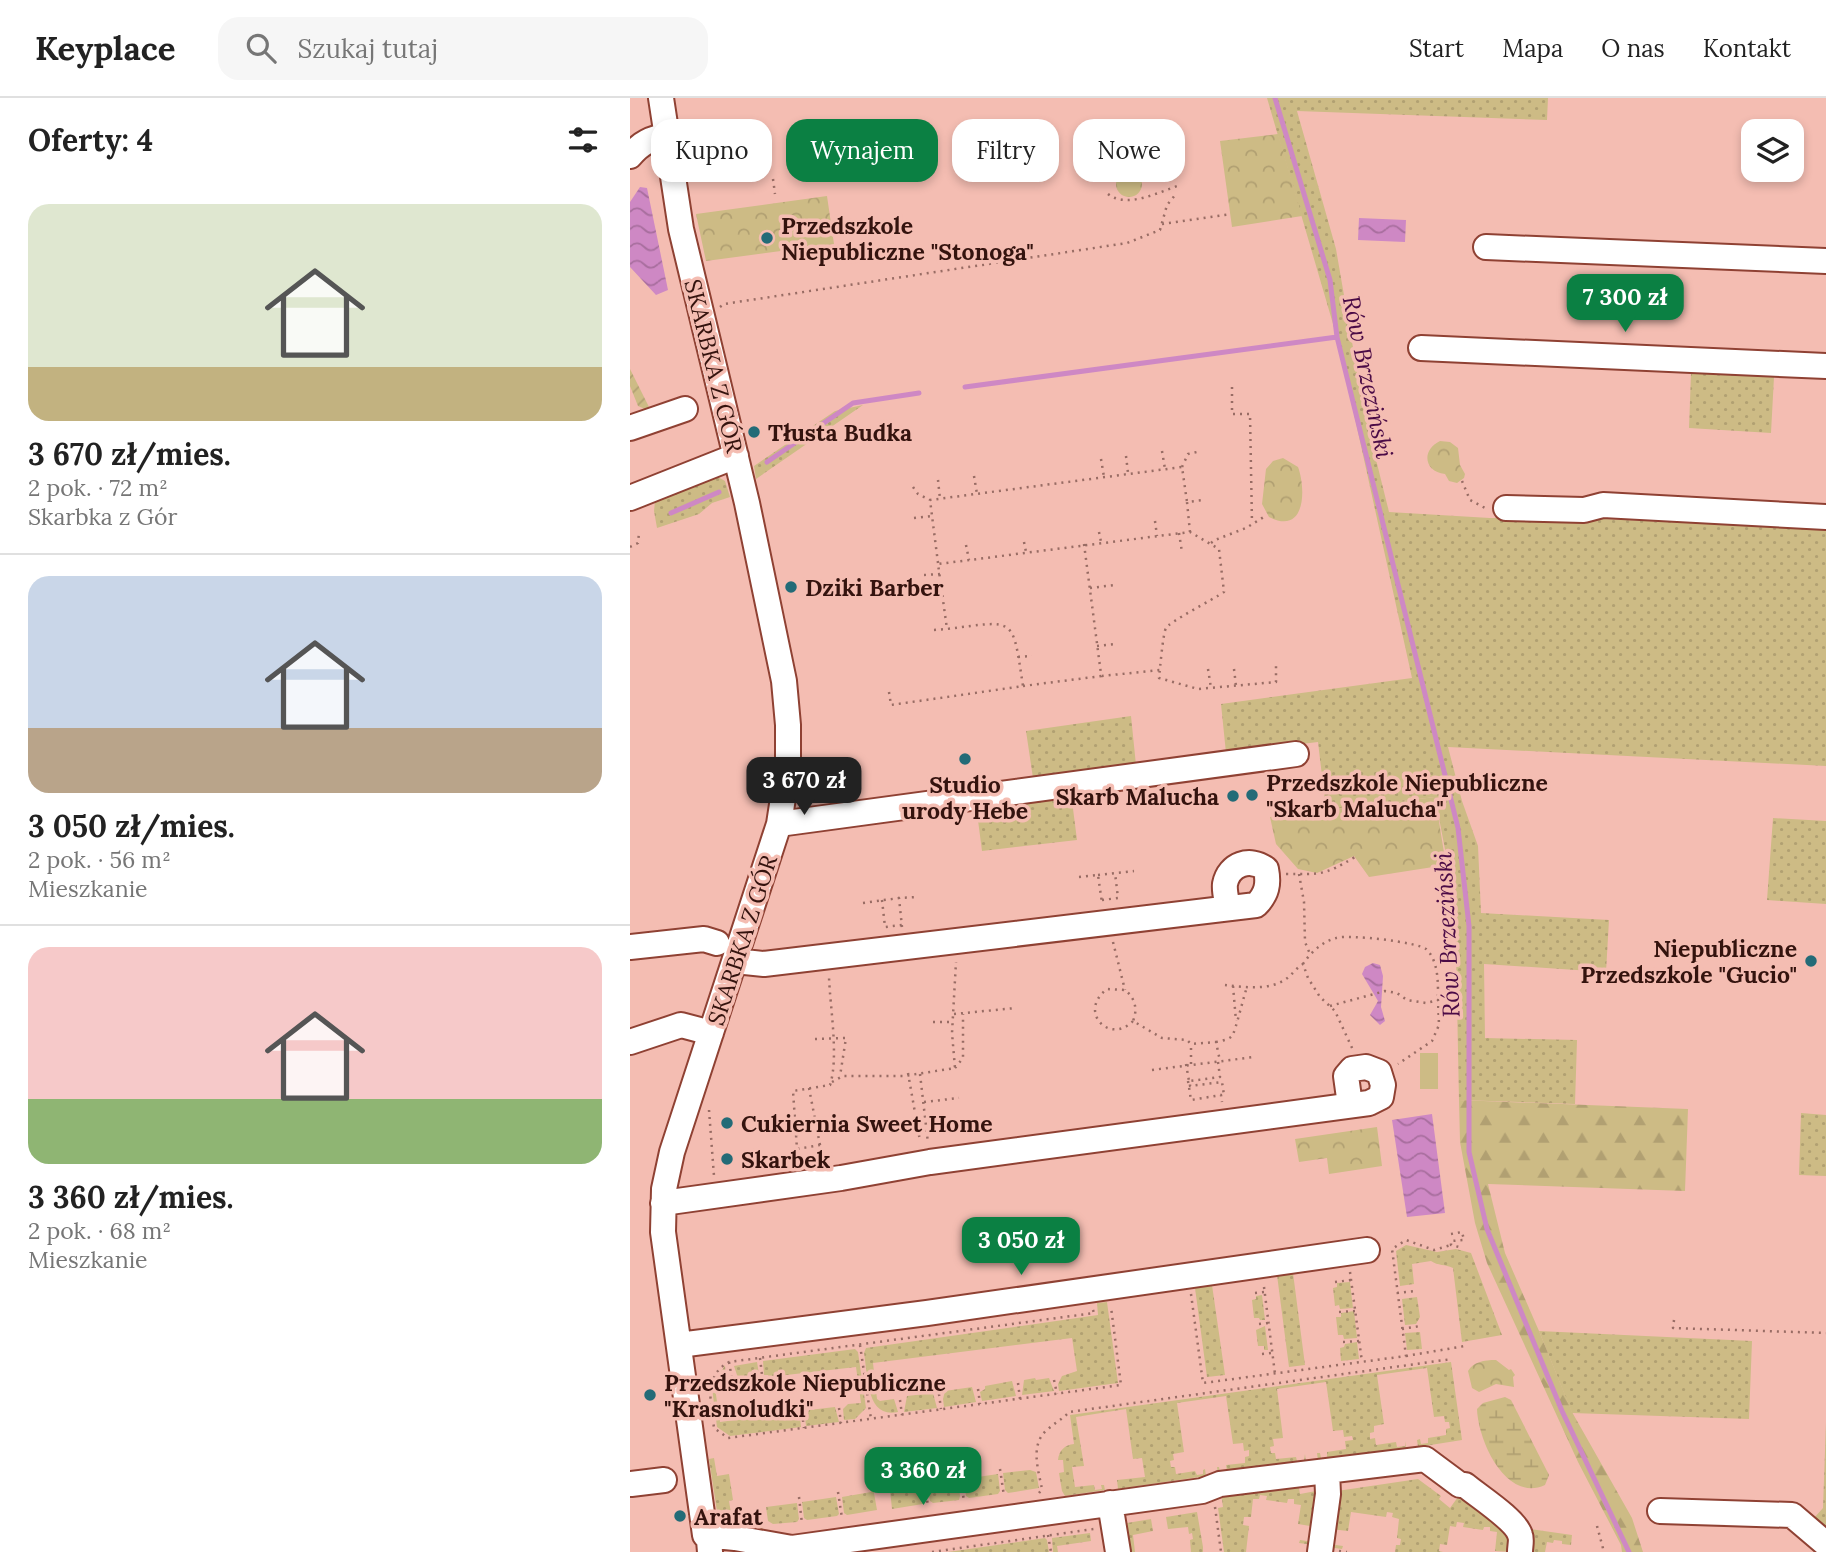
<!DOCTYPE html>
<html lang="pl">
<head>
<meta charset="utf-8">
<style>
	body { margin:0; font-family:Lora,serif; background:#f6f6f6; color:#222; height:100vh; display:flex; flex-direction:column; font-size:26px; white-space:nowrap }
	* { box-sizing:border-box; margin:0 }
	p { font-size:23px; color:#767676 }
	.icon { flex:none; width:38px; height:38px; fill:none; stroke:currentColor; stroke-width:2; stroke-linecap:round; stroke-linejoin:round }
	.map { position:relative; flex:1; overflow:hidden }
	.sheet { display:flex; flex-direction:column; background:#fff; width:630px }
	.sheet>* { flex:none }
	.top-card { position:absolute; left:21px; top:21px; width:665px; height:63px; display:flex; gap:14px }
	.tools { position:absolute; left:1111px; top:21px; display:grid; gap:14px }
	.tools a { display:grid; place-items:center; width:63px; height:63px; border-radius:14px; background:#fff; box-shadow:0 4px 10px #0003; font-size:35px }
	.price { position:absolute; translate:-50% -60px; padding:0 16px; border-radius:14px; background:#0b8043; color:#fff; font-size:23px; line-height:46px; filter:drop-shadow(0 2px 4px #0008) }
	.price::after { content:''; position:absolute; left:50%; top:42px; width:21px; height:16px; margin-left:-10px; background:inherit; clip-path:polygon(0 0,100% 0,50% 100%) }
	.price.on { background:#222; color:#fff }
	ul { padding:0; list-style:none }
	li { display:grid; align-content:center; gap:14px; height:371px; padding:0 28px }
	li+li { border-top:2px solid #e0e0e0 }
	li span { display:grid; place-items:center; height:217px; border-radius:21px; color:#555 }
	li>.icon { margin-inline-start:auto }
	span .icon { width:126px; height:126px; fill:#fffc; stroke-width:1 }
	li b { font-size:30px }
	h2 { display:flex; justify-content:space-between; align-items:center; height:84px; padding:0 28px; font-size:30px }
	.tag { padding:0 24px; border-radius:21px; background:#fff; box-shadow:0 4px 10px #0003; font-size:24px; line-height:63px }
	.tag.on { background:#0b8043; color:#fff }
	header { display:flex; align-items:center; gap:42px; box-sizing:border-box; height:98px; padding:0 35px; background:#fff; border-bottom:2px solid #e0e0e0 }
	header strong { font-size:33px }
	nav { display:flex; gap:38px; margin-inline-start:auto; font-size:24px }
	.search { width:490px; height:63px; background:#f6f6f6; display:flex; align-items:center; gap:18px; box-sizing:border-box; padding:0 24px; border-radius:21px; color:#767676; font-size:26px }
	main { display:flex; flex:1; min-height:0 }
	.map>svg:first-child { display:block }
	.grass { fill:url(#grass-dots) }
	.forest { fill:url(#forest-firs) }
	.wetland { fill:url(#wetland-marsh) }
	.park { fill:url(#park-crowns) }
	.garden { fill:url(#garden-furrows) }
	.pitch { fill:#cdbb85 }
	.water { fill:url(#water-waves) }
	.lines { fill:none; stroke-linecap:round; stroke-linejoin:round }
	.stream { stroke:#ce88c4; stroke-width:5 }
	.minor-casing { stroke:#8f4133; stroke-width:28 }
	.path { stroke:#986c64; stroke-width:2.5; stroke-dasharray:2 5; stroke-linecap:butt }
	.minor { stroke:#fff; stroke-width:24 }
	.poi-dot { fill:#236b77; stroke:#f4bdb2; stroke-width:2.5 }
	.labels { text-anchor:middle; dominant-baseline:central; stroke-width:7; stroke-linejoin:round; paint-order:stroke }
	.poi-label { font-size:23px; font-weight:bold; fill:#34130e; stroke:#f4bdb2; text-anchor:start }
	.street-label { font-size:23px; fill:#34130e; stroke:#f4bdb2 }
	.water-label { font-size:24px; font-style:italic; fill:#4b0b46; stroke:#f4bdb2 }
</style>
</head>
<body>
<header>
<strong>Keyplace</strong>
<div class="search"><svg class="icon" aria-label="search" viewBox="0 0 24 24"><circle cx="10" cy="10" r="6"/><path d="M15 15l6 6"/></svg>Szukaj tutaj</div>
<nav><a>Start</a><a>Mapa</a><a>O nas</a><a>Kontakt</a></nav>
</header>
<main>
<section class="sheet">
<h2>Oferty: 4<svg class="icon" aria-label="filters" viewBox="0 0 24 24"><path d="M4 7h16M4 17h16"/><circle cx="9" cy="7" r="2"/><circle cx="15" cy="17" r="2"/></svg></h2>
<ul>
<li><span style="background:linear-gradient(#dfe7d0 75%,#c2b280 0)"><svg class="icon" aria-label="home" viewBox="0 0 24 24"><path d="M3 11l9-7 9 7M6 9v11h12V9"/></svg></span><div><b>3 670 zł/mies.</b><p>2 pok. · 72 m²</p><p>Skarbka z Gór</p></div></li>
<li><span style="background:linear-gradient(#c9d6e8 70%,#b9a48a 0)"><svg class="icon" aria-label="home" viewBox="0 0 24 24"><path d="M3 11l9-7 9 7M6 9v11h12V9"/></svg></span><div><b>3 050 zł/mies.</b><p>2 pok. · 56 m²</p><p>Mieszkanie</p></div></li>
<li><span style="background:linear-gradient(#f6c9c9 70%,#8fb573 0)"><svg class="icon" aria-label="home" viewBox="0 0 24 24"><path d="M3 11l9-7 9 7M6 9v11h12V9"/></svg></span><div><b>3 360 zł/mies.</b><p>2 pok. · 68 m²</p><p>Mieszkanie</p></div></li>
</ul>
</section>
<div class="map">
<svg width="1196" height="1454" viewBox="0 0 1196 1454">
	<defs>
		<pattern id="grass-dots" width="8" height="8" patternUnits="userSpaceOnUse" patternTransform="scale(1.75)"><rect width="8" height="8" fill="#cdbb85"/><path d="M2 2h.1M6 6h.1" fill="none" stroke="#b1a072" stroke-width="1.8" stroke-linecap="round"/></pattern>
		<pattern id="forest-firs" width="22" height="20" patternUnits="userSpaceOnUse" patternTransform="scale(1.75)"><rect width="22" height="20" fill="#cdbb85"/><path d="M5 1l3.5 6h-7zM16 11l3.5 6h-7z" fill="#b1a072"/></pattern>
		<pattern id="wetland-marsh" width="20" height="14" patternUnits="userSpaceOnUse" patternTransform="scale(1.75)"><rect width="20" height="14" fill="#cdbb85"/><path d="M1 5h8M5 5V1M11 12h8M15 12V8" fill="none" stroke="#b1a072"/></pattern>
		<pattern id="park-crowns" width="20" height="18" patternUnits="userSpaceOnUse" patternTransform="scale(1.75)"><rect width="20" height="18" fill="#cdbb85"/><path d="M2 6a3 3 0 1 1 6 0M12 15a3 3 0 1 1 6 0" fill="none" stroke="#b1a072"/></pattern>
		<pattern id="garden-furrows" width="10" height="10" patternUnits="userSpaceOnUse" patternTransform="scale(1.75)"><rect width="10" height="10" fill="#cdbb85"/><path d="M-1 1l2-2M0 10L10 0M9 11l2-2" fill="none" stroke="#b1a072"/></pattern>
		<pattern id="water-waves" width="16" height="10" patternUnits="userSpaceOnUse" patternTransform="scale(1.75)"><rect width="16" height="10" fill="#ce88c4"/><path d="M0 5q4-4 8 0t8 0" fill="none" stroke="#a86e9e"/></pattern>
	</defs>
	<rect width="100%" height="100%" fill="#f4bdb2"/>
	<path class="grass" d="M637,0H918L917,22L667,13L706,151L734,313L759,414L860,420L974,421L1196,431V668L818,649L832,703L848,748L851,815L979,822L976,874L854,866L855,940L947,942L945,1006L829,1002L825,804L805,699L696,712L688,644L596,655L591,606L782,580L708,243Z
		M1061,275L1144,279L1141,335L1059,330Z
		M233,307L126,381L124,368L205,313Z
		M81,377L83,380L88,379L95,383L100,399L82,405L69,416L27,430L24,413L25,403Z
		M501,618L506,667L403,680L396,633Z
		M441,695L447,742L352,753L346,707Z
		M1143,720L1196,723V806L1137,802Z
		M1171,1015L1196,1017V1078L1169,1077Z
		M776,1147L807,1154L826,1151L841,1155L872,1237L832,1244L823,1170C815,1166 808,1168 801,1163L782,1166L784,1186L770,1188L766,1153Z
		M663,1175L675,1267L659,1269L647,1177Z
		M720,1184L723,1210L710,1211L709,1207L705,1208L703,1190L707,1189V1185Z
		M582,1187L595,1277L577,1279L565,1190Z
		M632,1197L635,1222H630L629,1220H624L622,1202L626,1201V1198Z
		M787,1199L790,1219L786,1226L775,1227L772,1201Z
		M477,1204L488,1285L429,1293L428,1286L432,1278L447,1273L442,1240L243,1265L247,1301L250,1303L264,1301L268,1314C236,1321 238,1278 234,1255L236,1250L468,1217L467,1205Z
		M724,1213L727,1240L714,1241L713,1237H708L706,1219H711V1215Z
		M635,1228L638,1252H634V1248H628L626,1232Z
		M909,1233L1122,1243L1119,1321L942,1315Z
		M790,1234L792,1251L777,1252L775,1235Z
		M727,1244L729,1261L711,1263L710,1250L714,1249L715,1246Z
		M225,1251L228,1254L236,1310L225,1321L214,1322L213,1311L218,1306L231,1305L226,1269L139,1279L138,1277H134L133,1263Z
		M127,1264L129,1276L126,1277L127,1280L109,1283L104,1268Z
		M821,1264L832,1342L788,1349L787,1342L790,1341L791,1346L798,1345V1340L816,1337V1331L820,1330L819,1324H815L814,1318L804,1319L797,1270L747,1277L754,1326L744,1328V1334L740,1335V1341L745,1340L746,1347L766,1344L767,1349L775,1348V1343L776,1350L688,1363L687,1355H690L691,1360L697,1359V1354L716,1351L715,1343L723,1342L722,1338L714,1339L713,1332L703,1333L696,1284L647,1291L653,1340L643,1341L644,1348L640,1349L641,1355H645L646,1361L666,1359L667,1363L674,1362L675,1356L676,1364L588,1376L587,1369H589L590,1374L597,1373L596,1367L615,1365V1359L619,1358V1352L614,1353L613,1345L603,1346L596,1298L547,1305L554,1354L543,1356L544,1362L540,1363L541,1369H545L546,1376L565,1373L567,1377L573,1376V1372L575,1371L576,1378L488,1391L487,1382L515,1379L512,1360L503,1361L496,1311L446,1319L454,1368L442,1369L445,1389L464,1387L465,1392L472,1391L471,1387H474L475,1392L435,1398L432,1393L429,1375L434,1374L433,1362H428C429,1352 435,1347 444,1346L440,1317Z
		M95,1267L96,1282L85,1290L90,1324L167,1314V1319H170L171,1329L100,1338L87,1329L82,1290Z
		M405,1280L406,1282L419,1280L424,1293L392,1297L394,1282Z
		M382,1283L386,1298L352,1303L350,1294L355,1291V1288Z
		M342,1289L346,1304L314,1309L313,1301L315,1293Z
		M303,1295L307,1310L274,1314L277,1298Z
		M205,1309L209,1324L176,1328L175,1319H177L179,1312Z
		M1196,1324V1431L1184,1420L1193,1410Z
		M84,1360L87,1378L99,1376L103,1402L99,1403L101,1415L130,1411L133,1428L131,1433L121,1431L123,1421L104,1419L102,1426L88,1420L79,1361Z
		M400,1372L406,1374L409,1390L378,1395L375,1392L373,1375Z
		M368,1376L370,1393L368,1396L339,1400L336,1398L334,1381Z
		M235,1380L242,1384L247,1412L217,1417L214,1415L212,1399L241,1394L240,1384H236Z
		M705,1380L707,1393L788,1381L811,1398L809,1401L820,1410L833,1392C853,1408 887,1425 883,1454L865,1453L867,1434L860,1433V1429H854L853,1432L833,1429L834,1425L827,1424L826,1429L820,1428L817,1447L810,1446L809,1453L813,1454H765L766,1447H770L771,1441L767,1440L769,1421L762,1419L763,1415L757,1414L756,1419L721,1414L718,1433L700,1431L699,1446L713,1448L712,1451L698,1449L697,1448Z
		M328,1382L330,1398L329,1402L303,1405L300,1403L297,1386Z
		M668,1384L670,1396L686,1393L685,1384L692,1394L684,1447L669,1445L670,1442L683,1444L686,1429L668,1426L671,1407L664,1406V1401H658L657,1405L636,1402L637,1398L630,1397L629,1401H623L621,1419H614L613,1427L619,1428L616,1454H594L588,1410L593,1409L591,1395Z
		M292,1387L295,1404L293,1406L262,1411L260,1392Z
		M206,1399L209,1416L207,1418L177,1422L174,1420L172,1404Z
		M167,1405L169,1421L167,1424L143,1426L138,1423L136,1409Z
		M567,1414L573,1449V1454H561L560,1442L563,1441L562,1435L559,1436L558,1429L538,1431L536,1419Z
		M521,1421L523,1433L503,1437L505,1454H501L497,1425Z
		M900,1431L942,1437L941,1447L932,1446V1443L924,1442L923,1445L917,1444L915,1454H897Z
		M460,1435L461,1443L427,1448L428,1454H423L422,1440Z
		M415,1440L417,1442L419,1454H318Z"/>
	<path class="forest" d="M829,1002L1058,1011L1055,1093L858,1086L875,1155L909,1233L942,1314L1002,1420L1013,1454H992L991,1447L948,1364L857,1165L845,1125L830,1044Z"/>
	<path class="wetland" d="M875,1299L881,1302L919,1377L915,1387C876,1405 848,1343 847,1311L853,1305Z"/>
	<path class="park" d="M648,36L672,118L602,129L590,43Z
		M486 86a13 13 0 1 1 26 0a13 13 0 1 1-26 0Z
		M197,98L204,146L76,163L66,116Z
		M810,343L820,344L828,350L830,367L835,376L834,380L827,385L819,383L815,376C794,374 791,352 810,343Z
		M653,360L668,369C676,390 676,438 639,419L632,406L636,371L643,363Z
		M805,699L816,767L739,779L724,758L687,775L668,771L646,746L640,719Z
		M747,1029L752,1068L699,1076L697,1060L669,1064L665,1041Z
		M866,1262L879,1272L881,1271L885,1277L883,1279L884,1289L866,1286L849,1294L842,1290L838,1273C843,1264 854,1262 866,1262Z"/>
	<path class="garden" d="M0,271L20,311L17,312L8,308L0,288Z"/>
	<path class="pitch" d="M790,955H808V991H790Z"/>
	<path class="water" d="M10,89L17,90L38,192L26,197L0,169V104Z
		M729,120L776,122L775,144L728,142Z
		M743,865L750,867L753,878L751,909L755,923L750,927L740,917L748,903L732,876L735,869Z
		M802,1016L815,1115L777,1119L762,1022Z"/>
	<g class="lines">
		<path class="stream" d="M645,0L700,182L707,239L828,730L839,828V1054L857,1131L932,1313L999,1454
			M335,289L707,239
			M137,364L223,305L289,295
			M41,415L89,394"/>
		<g class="minor-casing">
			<path id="minor" d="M31,0L51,131L117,405L154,583L158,627V667L149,726L42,1054L34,1091L33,1134L75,1437L79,1442L80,1454
				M0,58C11,45 21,40 37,38
				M856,149L1196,163
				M791,250L1196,268
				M0,330L55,311
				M0,400L106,358
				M876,410L954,412L973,407L1196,419
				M149,726L666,656
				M0,849L74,841L87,845
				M105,863L134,866L626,807C637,796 639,786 636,771C620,759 599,766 595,786C594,794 597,803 598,810
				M0,944L51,927L81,935
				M33,1105L211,1080L300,1064L739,1005L751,999L753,987L749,974L736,969L722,971L716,978L720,1007
				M49,1247L297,1215L737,1152
				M1,1386L34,1382
				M480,1405L488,1454
				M1030,1413L1162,1417L1196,1446
				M75,1437L105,1440L162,1450L572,1393L590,1386L795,1361L830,1387H835C848,1398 886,1422 890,1437C892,1442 890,1448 890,1454
				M690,1454L698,1396L697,1373"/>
		</g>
		<path class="path" d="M472,36L474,49
			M327,55L329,71
			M238,68L240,83
			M143,81L145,96
			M478,96C497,111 529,94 550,87
			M532,126L601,116
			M90,209L94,206L497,145L530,132L537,107L546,96
			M602,289V316H620L622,425
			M532,353L535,371
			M496,358L498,375
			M471,361L474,379
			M552,369L558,356L567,354
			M344,378L347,396
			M308,382L310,401
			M832,383L840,402L855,410
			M283,389L288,396L300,402
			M284,420L302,418
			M525,423L527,438
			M469,434L471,444
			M560,434L557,404L573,402
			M549,435L552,454
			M394,444L396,454
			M581,445L585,442L616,430L637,417
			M454,446L471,576L472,578L530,572
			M336,447L339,462
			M0,449L8,445L9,435
			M308,465L300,402L552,369L557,404
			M294,477L310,476
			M460,490L485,487
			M304,532L317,531
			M467,548L485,546
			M388,559L402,558
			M578,571L581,590
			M604,571L606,588
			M393,588L472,578
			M259,594L261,607L393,588C382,518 387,522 317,531L308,466L560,434L589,451L594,494C584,501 539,524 536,530C533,535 530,571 529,580L568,591L646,584V567
			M656,776C691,776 693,778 725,759
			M669,776L674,804L675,844L680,856
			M468,777L504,773
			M449,779L468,777L472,805
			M252,802L255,829L272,827
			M472,802L488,800L485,775
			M233,805L269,800
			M272,829L269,800L288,799
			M483,844L495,892
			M673,866C680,855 693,843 706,840C718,836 787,844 796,851C809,863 808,886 808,902
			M595,887C614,889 639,893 656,881C662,877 666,870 673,866L678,880L690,899L705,913L723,952
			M603,888L606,923
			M700,908L755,893L767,895L777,902L796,905L808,902L809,927L802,943L768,966
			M324,916L386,910
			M503,923C480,947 447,914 477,891L495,892C505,900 508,911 503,923L532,940L557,942L561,946L586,944L590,963
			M303,924H324
			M185,941L216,940L210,978
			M586,944C591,943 598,942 602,938C605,935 614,897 617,889
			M588,964L590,979L560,983V988L592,984L594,997H591
			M556,966L559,983
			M561,966V946
			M325,970L333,960V916
			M522,972L624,959
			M278,975L290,1043
			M290,976L298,1045
			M558,983L561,1002L591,997L592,1004
			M202,984L213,978H274L325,970L322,935L326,864
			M179,990L190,1047
			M294,1004L329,1000
			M79,1012L84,1078
			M147,1035L205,1023
			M167,1036L187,1033
			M192,1061L190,1047L167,1051L163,993L200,987C209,959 200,909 199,879
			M821,1136L832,1134L834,1142L821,1143V1147L829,1149
			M720,1174L732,1264
			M705,1184L721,1182
			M634,1189L645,1276
			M625,1195L635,1194
			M767,1195L786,1193
			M561,1196L573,1285L776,1258L762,1151L776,1142L804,1152L821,1147
			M463,1212L464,1215L99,1264C73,1278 81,1306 84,1330L98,1340L491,1287L481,1209
			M709,1214L725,1213
			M1044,1222L1043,1230L1196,1235
			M629,1226L638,1225
			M772,1231L790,1228
			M713,1244L729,1243
			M230,1247L241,1321
			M632,1256L642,1255
			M776,1258L835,1248
			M130,1260L132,1277
			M99,1264L102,1281
			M424,1282L427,1296
			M388,1285L390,1301
			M348,1291L350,1306
			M309,1296L311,1311
			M270,1302L272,1317
			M209,1310L211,1325
			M172,1315L174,1330
			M370,1371L374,1398
			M330,1377L334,1403
			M294,1382L298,1408
			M208,1394L212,1420
			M409,1395L412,1391C408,1371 400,1346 417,1332C424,1325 433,1321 439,1314L822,1261
			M169,1399L172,1426
			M585,1409L591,1454
			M967,1428L974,1454
			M418,1437L421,1454
			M709,1453L717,1454
			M302,1454L464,1431"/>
		<use href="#minor" class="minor"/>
	</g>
	<g class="poi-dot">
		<circle cx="137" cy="140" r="7"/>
		<circle cx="124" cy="334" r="7"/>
		<circle cx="161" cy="489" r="7"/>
		<circle cx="335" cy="661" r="7"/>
		<circle cx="622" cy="697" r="7"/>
		<circle cx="603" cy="698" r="7"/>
		<circle cx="1181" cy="863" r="7"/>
		<circle cx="97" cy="1025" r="7"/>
		<circle cx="97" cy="1061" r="7"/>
		<circle cx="20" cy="1297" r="7"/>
		<circle cx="50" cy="1418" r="7"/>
	</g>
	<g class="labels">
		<g class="poi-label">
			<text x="151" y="127">Przedszkole<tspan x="151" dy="26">Niepubliczne "Stonoga"</tspan></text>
			<text x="138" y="334">Tłusta Budka</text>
			<text x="175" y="489">Dziki Barber</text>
			<text x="636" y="684">Przedszkole Niepubliczne<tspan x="636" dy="26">"Skarb Malucha"</tspan></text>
			<text x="335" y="686" text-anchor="middle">Studio<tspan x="335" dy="26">urody Hebe</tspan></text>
			<text x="589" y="698" text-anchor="end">Skarb Malucha</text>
			<text x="1167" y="850" text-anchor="end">Niepubliczne<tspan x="1167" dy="26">Przedszkole "Gucio"</tspan></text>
			<text x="111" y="1025">Cukiernia Sweet Home</text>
			<text x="111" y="1061">Skarbek</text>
			<text x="34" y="1284">Przedszkole Niepubliczne<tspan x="34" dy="26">"Krasnoludki"</tspan></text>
			<text x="64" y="1418">Arafat</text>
		</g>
		<g class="street-label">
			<text transform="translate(84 268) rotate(76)">SKARBKA Z GÓR</text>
			<text transform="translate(112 842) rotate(-72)">SKARBKA Z GÓR</text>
		</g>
		<g class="water-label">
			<text transform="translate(738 279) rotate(78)">Rów Brzeziński</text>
			<text transform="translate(817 837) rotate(-93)">Rów Brzeziński</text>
		</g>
	</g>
</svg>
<div class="tools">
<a><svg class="icon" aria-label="layers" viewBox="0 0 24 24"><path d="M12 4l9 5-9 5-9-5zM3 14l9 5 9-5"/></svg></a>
</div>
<b class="price" style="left:995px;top:236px">7 300 zł</b>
<b class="price on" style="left:174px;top:719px">3 670 zł</b>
<b class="price" style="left:391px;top:1179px">3 050 zł</b>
<b class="price" style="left:293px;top:1409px">3 360 zł</b>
<div class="top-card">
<a class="tag">Kupno</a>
<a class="tag on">Wynajem</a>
<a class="tag">Filtry</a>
<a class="tag">Nowe</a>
</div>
</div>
</main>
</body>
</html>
